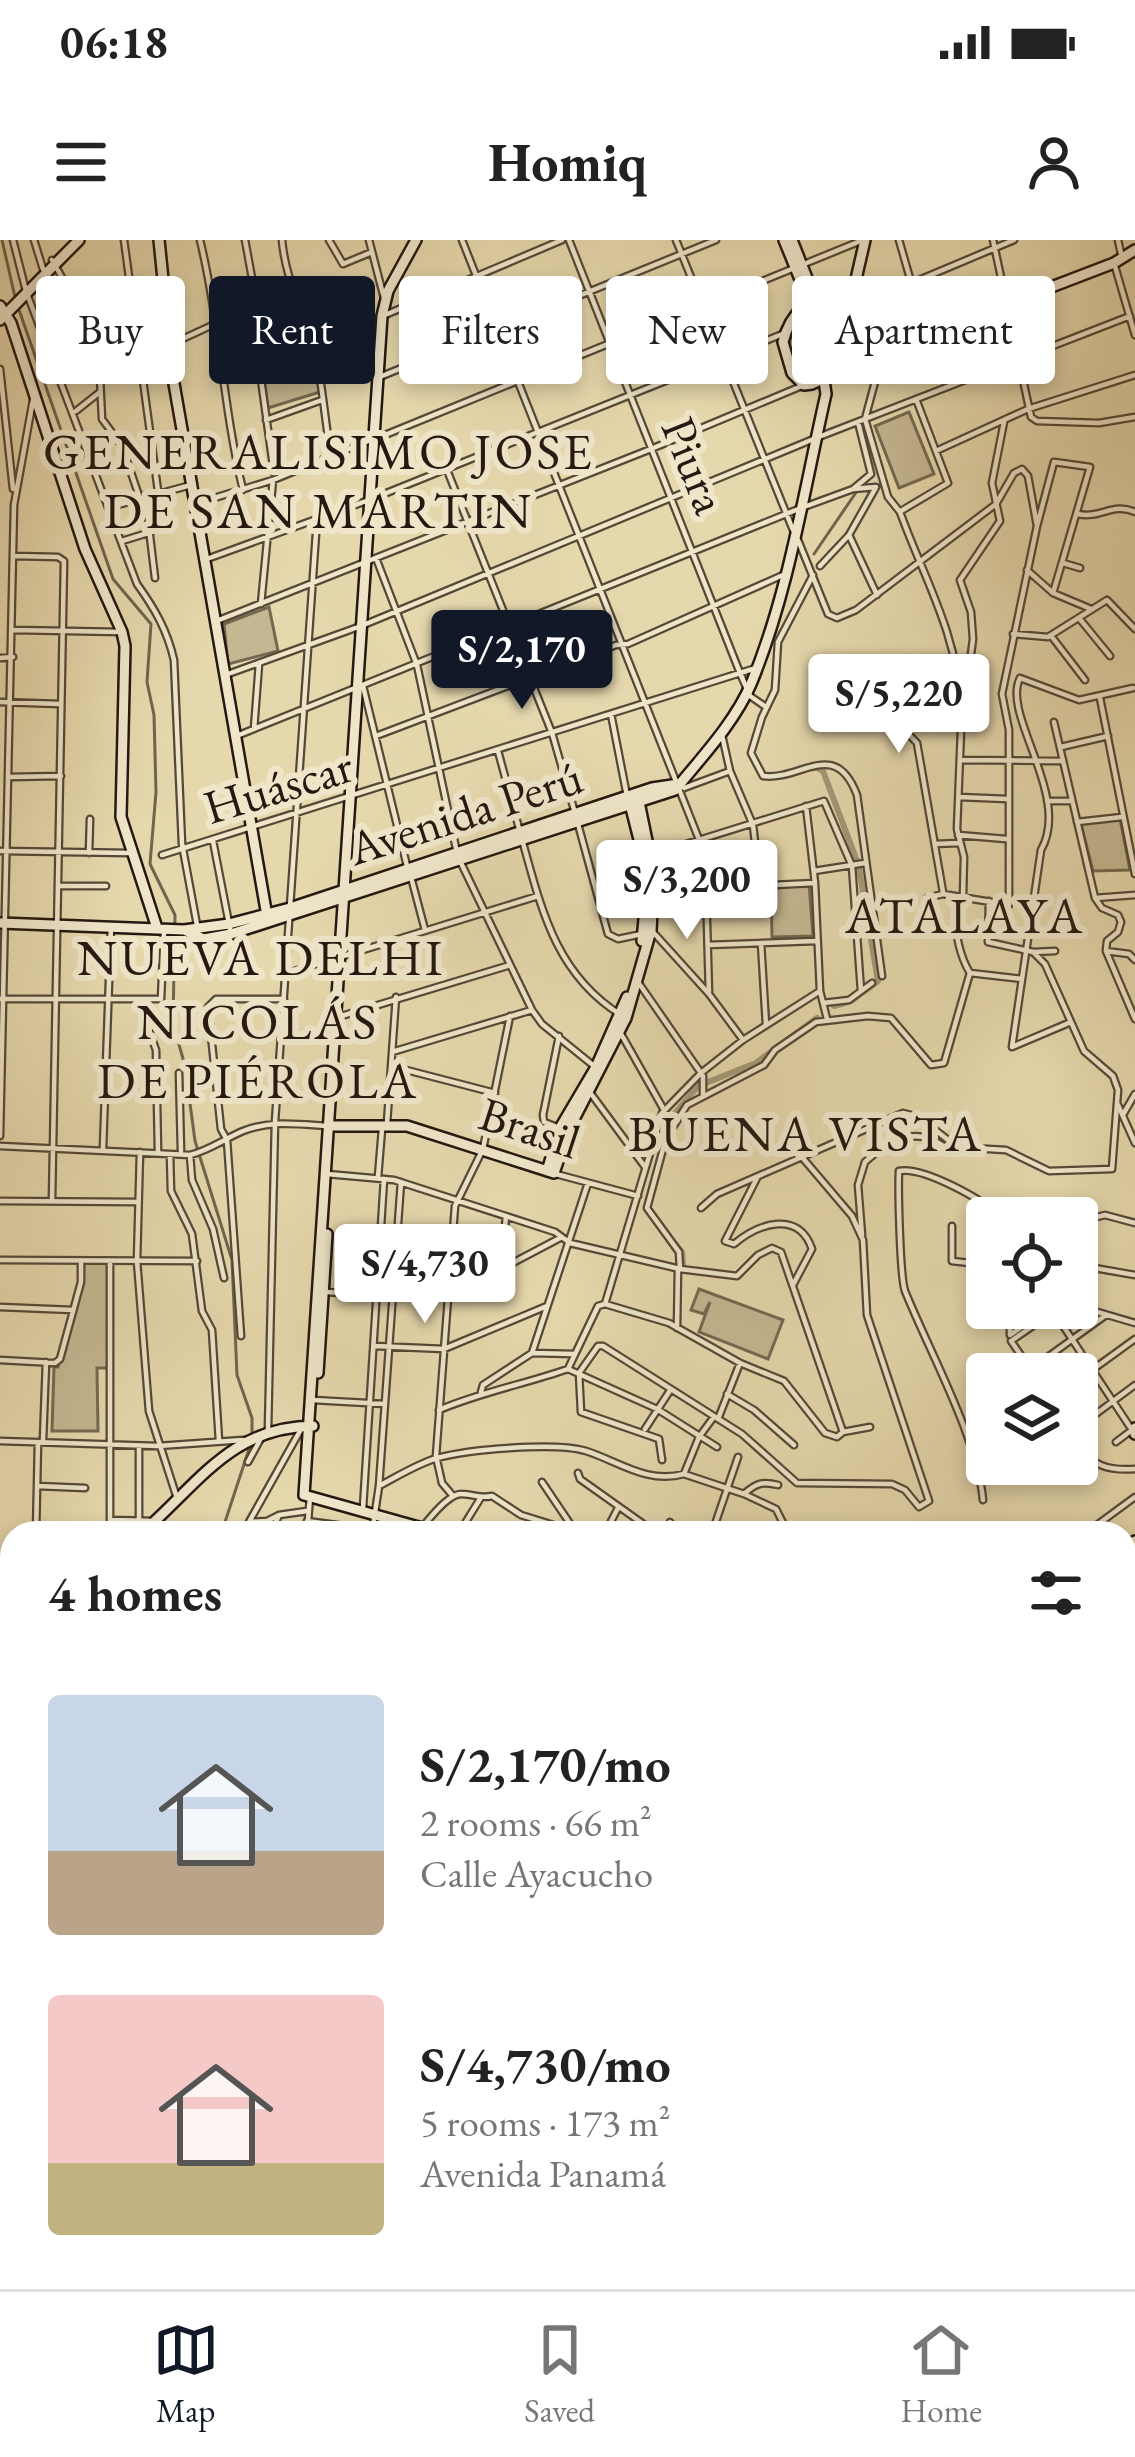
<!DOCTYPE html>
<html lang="en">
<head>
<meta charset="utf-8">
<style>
	body { margin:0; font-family:"EB Garamond",serif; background:#f2f2f2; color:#222; height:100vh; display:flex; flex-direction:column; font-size:45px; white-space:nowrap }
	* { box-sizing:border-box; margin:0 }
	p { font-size:39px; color:#767676 }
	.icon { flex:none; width:66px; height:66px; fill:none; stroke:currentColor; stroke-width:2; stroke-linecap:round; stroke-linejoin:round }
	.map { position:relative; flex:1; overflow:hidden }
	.details { position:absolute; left:0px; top:1281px; width:1137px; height:768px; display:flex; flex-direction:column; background:#fff; border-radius:36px 36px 0 0; box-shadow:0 6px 18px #0003 }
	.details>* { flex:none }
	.banner { position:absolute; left:36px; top:36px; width:1065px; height:108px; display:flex; gap:24px }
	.buttons { position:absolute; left:966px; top:957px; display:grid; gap:24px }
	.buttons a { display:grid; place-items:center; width:132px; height:132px; border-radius:12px; background:#fff; box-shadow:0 6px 18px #0003; font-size:60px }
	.price { position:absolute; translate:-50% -102px; padding:0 27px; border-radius:12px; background:#fff; color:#222; font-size:39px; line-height:78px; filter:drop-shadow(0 3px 6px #0008) }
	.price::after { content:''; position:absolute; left:50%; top:72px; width:36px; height:27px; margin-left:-18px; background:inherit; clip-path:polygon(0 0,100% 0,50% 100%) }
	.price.current { background:#111827; color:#fff }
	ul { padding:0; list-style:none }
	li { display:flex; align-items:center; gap:36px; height:300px; padding:0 48px }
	li span { display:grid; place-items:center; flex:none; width:336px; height:240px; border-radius:12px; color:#555 }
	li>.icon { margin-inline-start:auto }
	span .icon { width:144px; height:144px; fill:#fffc; stroke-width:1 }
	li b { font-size:51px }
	h2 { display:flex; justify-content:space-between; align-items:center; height:144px; padding:0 48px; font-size:51px }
	.pill { padding:0 42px; border-radius:12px; background:#fff; box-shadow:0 6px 18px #0003; font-size:42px; line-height:108px }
	.pill.current { background:#111827; color:#fff }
	.status { display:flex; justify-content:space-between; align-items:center; height:84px; padding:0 60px; background:#fff; direction:ltr }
	.status svg { height:33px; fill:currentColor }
	header { display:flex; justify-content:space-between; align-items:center; height:156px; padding:0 48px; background:#fff; font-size:54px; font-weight:700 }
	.dock { display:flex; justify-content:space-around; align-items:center; height:168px; border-top:3px solid #e0e0e0; background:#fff; font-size:33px; color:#767676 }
	.dock a { display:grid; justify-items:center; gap:6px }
	.dock .current { color:#111827 }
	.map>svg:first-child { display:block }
	.green { fill:#c5b792; stroke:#756851; stroke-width:3 }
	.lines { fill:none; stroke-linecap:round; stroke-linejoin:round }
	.stream { stroke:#71644e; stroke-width:3 }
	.canal { stroke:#a49778; stroke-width:6 }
	.street-casing { stroke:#554837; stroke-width:9 }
	.secondary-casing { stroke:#251810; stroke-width:14 }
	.street { stroke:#efe6ca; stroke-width:4.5 }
	.secondary { stroke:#efe6ca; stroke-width:9 }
	.labels { text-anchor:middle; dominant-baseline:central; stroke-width:12; stroke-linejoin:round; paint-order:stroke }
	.street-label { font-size:48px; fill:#251810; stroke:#efe6ca }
	.neighbourhood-label { font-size:51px; letter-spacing:3px; fill:#251810; stroke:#efe6ca }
</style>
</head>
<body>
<div class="status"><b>06:18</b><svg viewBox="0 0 49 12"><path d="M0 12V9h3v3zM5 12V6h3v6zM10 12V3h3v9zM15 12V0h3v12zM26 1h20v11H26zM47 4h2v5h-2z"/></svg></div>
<header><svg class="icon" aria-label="menu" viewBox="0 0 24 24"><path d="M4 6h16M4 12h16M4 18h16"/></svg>Homiq<svg class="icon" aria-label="person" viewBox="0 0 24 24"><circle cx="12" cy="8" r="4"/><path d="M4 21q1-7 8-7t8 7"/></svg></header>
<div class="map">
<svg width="1135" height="2049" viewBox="0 0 1135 2049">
	<rect width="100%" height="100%" fill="#e6d8ad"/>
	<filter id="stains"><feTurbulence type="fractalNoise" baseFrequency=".00167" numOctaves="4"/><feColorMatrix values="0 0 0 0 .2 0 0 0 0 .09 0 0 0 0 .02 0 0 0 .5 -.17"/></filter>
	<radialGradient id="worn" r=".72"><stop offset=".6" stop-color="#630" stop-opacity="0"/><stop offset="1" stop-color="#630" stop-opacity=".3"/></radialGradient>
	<path class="green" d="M294,57L310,100L320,152L268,168L255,71Z
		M836,62C857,67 866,88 866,108L810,138L802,137C774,104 796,68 836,62Z
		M909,172L934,234L899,248L875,186Z
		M269,367L278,411L228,424L224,384Z
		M1120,579L1130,630L1093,631L1081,584Z
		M809,644L813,696L772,697L771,649Z
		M85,1022L109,1024L108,1128H97L98,1191H52L54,1127H58Z
		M699,1049L783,1080L768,1119L699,1092L710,1062L704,1074L691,1070Z
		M1135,1413V1741L1125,1731V1425Z"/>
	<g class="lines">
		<path class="stream" d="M2,0L15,57
			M18,67L113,339L151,384L147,442L154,475L156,552L150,624L175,675L173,783L185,826L195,901L232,1020L237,1135L252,1178V1194
			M814,314L857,251
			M225,1293V1282L251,1203
			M307,2049V2037"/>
		<path class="canal" d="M812,525L823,531L857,621
			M834,766L851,761L878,741L859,628
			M665,896L667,883L698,846L756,823L817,778
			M662,989L682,1012L683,1025"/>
		<g class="street-casing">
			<path id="street" d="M13,0L26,51L137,344C155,369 167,390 174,420L182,604L197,685
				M34,0L43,29
				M124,0L158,251
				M200,0C220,83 223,168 243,250
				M245,0L257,65
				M282,0C285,36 300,65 311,99C322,134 324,174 330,210L327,220
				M329,0L343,24L372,12
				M369,0L384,58
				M462,0L700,602L706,648L709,754
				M569,0L740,433L750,456L766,467
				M676,0L793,290
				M899,0L915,56L905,99
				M993,0L1031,177L1037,181L1099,183L1135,177
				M1118,0L1122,18
				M52,20L76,62
				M1114,23L1135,95
				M857,66L1014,0
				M258,67L248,78L259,125L274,233
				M258,67L291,54
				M385,75L562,0
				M883,112L865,179L888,257L900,272C923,336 958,395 960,464
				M0,129L13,249
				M382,136L716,0
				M76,171L100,152
				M266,180L322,160
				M380,197L863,0
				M936,211L1028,169L1135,135
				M447,230L552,493L575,573
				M853,249L871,234L858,182
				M145,255L155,338
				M139,256L122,206L102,179L100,137L217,83
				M198,263L273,240L373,199
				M110,267L191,245
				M901,271L948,243L916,159
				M1078,274C1100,279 1113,262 1135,272
				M1037,286L1054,222L1090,227L1053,353
				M849,295L877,355
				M798,300L828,374L837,378L856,370L996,264L1014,233L1022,229L1028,236L1037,286L1002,454L1009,490V665L943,654L927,658
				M122,301L151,292
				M15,316L58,317L64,321L52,961
				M376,318L417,425L457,613
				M204,320L369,260L785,93
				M1063,323L1080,328
				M820,326L849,295L875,249
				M1027,330L1053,353L1091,369
				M813,335L778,402L775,450L762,477L751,513L763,536C801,541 835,497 857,555L882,736
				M261,364L273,240
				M1079,378L1110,416
				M219,380L651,209L804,145
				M13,390L122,392
				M1013,394L1048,397L1107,360L1135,389
				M1052,397L1085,440
				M0,418L13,417
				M228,434L361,386L816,198L1130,76
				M1020,438C1001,475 1072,556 1041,610L1012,807L1071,782
				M1020,438L1079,460L1133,448
				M363,446L407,626
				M836,446L891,476L917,503L943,652
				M1100,458L1135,634
				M0,462L60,464
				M611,474L627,556
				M1054,482L1095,658
				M254,489L259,424
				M239,495L801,268L853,249L876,247
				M722,495L730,531L753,585L760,646
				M376,496L616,405L628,404L783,335
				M1061,507L1108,496
				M498,511L520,592
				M961,520L1062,521
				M9,537L61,536
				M684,548L730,531
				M959,557L1007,559
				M1047,561H1072
				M806,566L815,643L820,751L827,779
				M1077,582L1122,577
				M578,584L608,694L618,699L642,694
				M958,595L1006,599
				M213,601L231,694
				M523,603C542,672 557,735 621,775
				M935,604L959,603
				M0,611L130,613
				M89,613L90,579
				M162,615L756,428
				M651,615L824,561L852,626L861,751
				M461,623L532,770L542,784L594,826
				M814,631L865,623
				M411,637L425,690
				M59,646H106
				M707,648L815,643
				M963,656L964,617L957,589L961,490L973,399L971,372L960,340L1000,281L992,243L1004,182
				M1095,658L1102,668L1118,675L1121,682L1118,692L1107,701L1106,710
				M1095,658L1135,655
				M989,661L988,702L1033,712L1055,711
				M653,692L709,754L743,800
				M761,703L766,785
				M708,705L816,701
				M1106,711L1135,779
				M1106,711L1129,714L1135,720
				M970,733L1022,739
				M285,734L538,656
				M638,742L703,836V854
				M0,759H161L164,692
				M138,760L156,810L158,912
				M823,763L849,760L872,743
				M335,778L507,726
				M620,792L664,870
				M392,812L532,770
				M391,826L495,853
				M179,833L181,911
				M589,851L645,927
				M1118,865L1135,903
				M1124,873L1135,854
				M387,883L396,757
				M557,887L544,882L543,875L559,796
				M0,896L14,265L33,160
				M0,906L190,915C210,910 224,899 243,891C271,880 298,884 328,886
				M103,908L111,686
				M140,912L137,1021L149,1171L176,1255
				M170,915L171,951L192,994L202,1071L212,1090L219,1201
				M190,915L192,940L213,989L224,1038
				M327,934L394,940L555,992L570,1003L680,1029L737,1036L758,1015L772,1008L781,1012L843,1192L837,1197L825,1193L784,1141L740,1123L669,1083L605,1064
				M556,934L638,956
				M758,936L725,1001L734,1004C759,983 799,970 812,1009L793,1045
				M378,937L382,889
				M0,961L137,962
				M701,968L717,954L903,873L919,877L948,900L971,908L1006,910L1049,931L1112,929L1118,850L1113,836L1084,811L1045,724L1033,712
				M1077,982L1105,975L1135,983
				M952,986V1021L987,1025
				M862,995L858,945L865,922C888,901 914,886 942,905
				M0,1020L197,1021
				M1077,1025L1135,1035
				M680,1029L679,1012L647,968L666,898L687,865L764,825L775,810L816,782L868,776L891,778L931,825L944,823L970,733C956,710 954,683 955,657
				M501,1030L506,976
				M327,1052L393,1057
				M448,1057L560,998
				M1077,1066L1135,1083
				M0,1067L73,1070
				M1054,1072L1132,1190L1116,1202
				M677,1088L678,1028
				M1010,1095L1049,1068
				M1010,1095V1068
				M241,1096L227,900L221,889L208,767L216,759H284
				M1011,1101L1059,1068
				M1011,1101L1034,1134
				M375,1106L444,1109L547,1066
				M532,1113L588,943
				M0,1120L55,1123L60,1119L81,1042V1021
				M568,1129L598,1066L605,1064L662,873L701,833L743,800L820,751
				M1031,1129L1106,1075
				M579,1133L598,1106H603L742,1194L797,1243L892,1244L905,1250L919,1267L929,1261L867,1075L863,1000L852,976L801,916
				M579,1133L581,1172L659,1199L662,1220
				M1077,1141L1135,1099
				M481,1152L483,1145L532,1113L574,1114
				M727,1154L754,1170L794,1205
				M313,1160L385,1164
				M439,1170C481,1152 525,1144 568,1129L657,1169L717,1207
				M718,1179L740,1123
				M1077,1188L1135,1145
				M645,1189L671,1149
				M268,1190L275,882L317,279
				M843,1192L870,1187
				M43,1200L46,1122
				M0,1201L158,1206L243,1200
				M1077,1203C1091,1226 1109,1231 1135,1229
				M139,1206V1280
				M248,1222L260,1200
				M578,1233L580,1239L649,1288L647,1293
				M684,1234L744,1254C756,1243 763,1241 778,1245
				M542,1242L573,1288
				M37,1246L85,1248
				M379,1246C398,1236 417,1224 437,1218C469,1209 556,1202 586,1211C620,1222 647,1244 684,1234L699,1197L713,1178
				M744,1254L776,1269L788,1293L859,1287L892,1293
				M453,1256L442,1243L436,1216L455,966L483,909L510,776
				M983,1260C977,1196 929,1111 905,1051C900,1037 898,949 899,931C923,926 984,960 1002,978
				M363,1268L384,939
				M279,1275L267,1281L249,1282L300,1191
				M112,1280L155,1281
				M307,1281L396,1293
				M423,1286C431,1277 449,1253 462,1254C475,1254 478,1259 492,1256L521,1275L579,1293
				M36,1293L38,1202
				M110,1293V1021
				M271,1293L279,1275L307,1271
				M307,1293L310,1257
				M372,1293L379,1246L401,942
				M459,1293L480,1259
				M605,1293L618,1268
				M665,1293L670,1282
				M712,1293L738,1217
				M1086,1293L1135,1257
				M1125,1351L1135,1344
				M0,1380L4,1403L0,1575
				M1125,1394L1135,1387
				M0,1404L12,1399
				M1125,1419L1135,1407
				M0,1535H12
				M0,1649H12
				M1125,1737L1135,1746
				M1125,1791L1135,1800
				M1125,1820L1135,1809
				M1125,1838L1135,1846
				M0,1853L12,1854
				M1125,1878L1135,1866
				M1125,1886L1135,1874
				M1125,1908L1135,1917
				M0,1939L12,1940
				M1125,1943L1135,1931
				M0,1983H12
				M1125,1995L1135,2011
				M1125,2025L1135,2015
				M391,2037L393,2049
				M611,2037L617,2049
				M671,2037L673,2049
				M719,2037L720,2049
				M756,2037L757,2049
				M832,2037L833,2049
				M941,2037L942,2049
				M1061,2037L1069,2049
				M16,2049L17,2037
				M47,2049V2037
				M83,2049L84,2037
				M117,2049L118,2037
				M125,2049L126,2037
				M159,2049L160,2037
				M199,2049L202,2037
				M259,2049L261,2037
				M742,2049L907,2037
				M1100,2049L1113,2037"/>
		</g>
		<g class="secondary-casing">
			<path id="secondary" d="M159,0L173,138L267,676
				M416,0L388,51L382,76L304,1255L440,1293
				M784,0L810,64
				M792,0L816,61
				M851,61L865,0
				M0,66L11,83L85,309L122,392L125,406L121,577L157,688
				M0,80L79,0
				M874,115C869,39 798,41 783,102L792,133L804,145L812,144L874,115L1114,23L1135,10
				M630,564L648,635L642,701
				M0,683L184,690L229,684L290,668L652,548L679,544
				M184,690L204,699L231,694L675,550C701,518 735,482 751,444C789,352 804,250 826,154L824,140
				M328,886H407L554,933L569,889L626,778L651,691L654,635L639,562
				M547,931L560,888L596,827L627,757
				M318,1133L327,994
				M1135,1188V1194
				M152,1293L155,1281C206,1233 238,1187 313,1186
				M1125,1308L1135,1301
				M0,1724L12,1725"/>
		</g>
		<use href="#street" class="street"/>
		<use href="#secondary" class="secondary"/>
	</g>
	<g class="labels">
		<g class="street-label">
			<text transform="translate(695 225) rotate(68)">Piura</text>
			<text transform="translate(278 546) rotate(-17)">Huáscar</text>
			<text transform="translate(465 572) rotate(-18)">Avenida Perú</text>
			<text transform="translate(530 887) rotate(18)">Brasil</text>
		</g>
		<g class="neighbourhood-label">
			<text x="319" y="211">GENERALISIMO JOSE<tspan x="319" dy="59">DE SAN MARTIN</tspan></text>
			<text x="965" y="675">ATALAYA</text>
			<text x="261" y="717">NUEVA DELHI</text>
			<text x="258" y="781">NICOLÁS<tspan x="258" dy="59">DE PIÉROLA</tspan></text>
			<text x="806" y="893">BUENA VISTA</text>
		</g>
	</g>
	<rect width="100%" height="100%" filter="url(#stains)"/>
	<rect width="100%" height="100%" fill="url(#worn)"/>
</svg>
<div class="buttons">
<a><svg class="icon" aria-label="locate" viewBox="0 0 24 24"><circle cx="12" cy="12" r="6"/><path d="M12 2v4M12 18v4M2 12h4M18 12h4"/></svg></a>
<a><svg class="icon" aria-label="layers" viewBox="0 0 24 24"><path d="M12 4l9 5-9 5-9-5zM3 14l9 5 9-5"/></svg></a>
</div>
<b class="price current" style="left:522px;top:472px">S/2,170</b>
<b class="price" style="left:899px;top:516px">S/5,220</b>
<b class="price" style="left:687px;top:702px">S/3,200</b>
<b class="price" style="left:425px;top:1086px">S/4,730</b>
<div class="banner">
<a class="pill">Buy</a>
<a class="pill current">Rent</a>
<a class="pill">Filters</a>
<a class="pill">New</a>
<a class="pill">Apartment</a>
</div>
<section class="details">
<h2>4 homes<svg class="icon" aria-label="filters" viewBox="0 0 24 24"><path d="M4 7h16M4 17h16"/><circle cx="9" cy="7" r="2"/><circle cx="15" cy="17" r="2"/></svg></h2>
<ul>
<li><span style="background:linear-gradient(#c9d6e8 65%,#b9a48a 0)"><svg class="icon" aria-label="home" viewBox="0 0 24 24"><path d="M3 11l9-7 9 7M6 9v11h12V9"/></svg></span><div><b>S/2,170/mo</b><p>2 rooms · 66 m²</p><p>Calle Ayacucho</p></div></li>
<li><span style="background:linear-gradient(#f6c9c9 70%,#c2b280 0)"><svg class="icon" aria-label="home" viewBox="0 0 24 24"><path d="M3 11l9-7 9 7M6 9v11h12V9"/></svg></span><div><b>S/4,730/mo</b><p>5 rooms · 173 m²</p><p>Avenida Panamá</p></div></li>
</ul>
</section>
</div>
<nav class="dock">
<a class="current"><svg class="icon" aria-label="map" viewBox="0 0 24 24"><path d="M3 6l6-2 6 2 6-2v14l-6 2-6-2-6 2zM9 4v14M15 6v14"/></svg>Map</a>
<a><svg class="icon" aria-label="saved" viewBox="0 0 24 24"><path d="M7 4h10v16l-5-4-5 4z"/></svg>Saved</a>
<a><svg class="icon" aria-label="home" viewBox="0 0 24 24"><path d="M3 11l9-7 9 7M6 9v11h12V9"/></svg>Home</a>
</nav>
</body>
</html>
